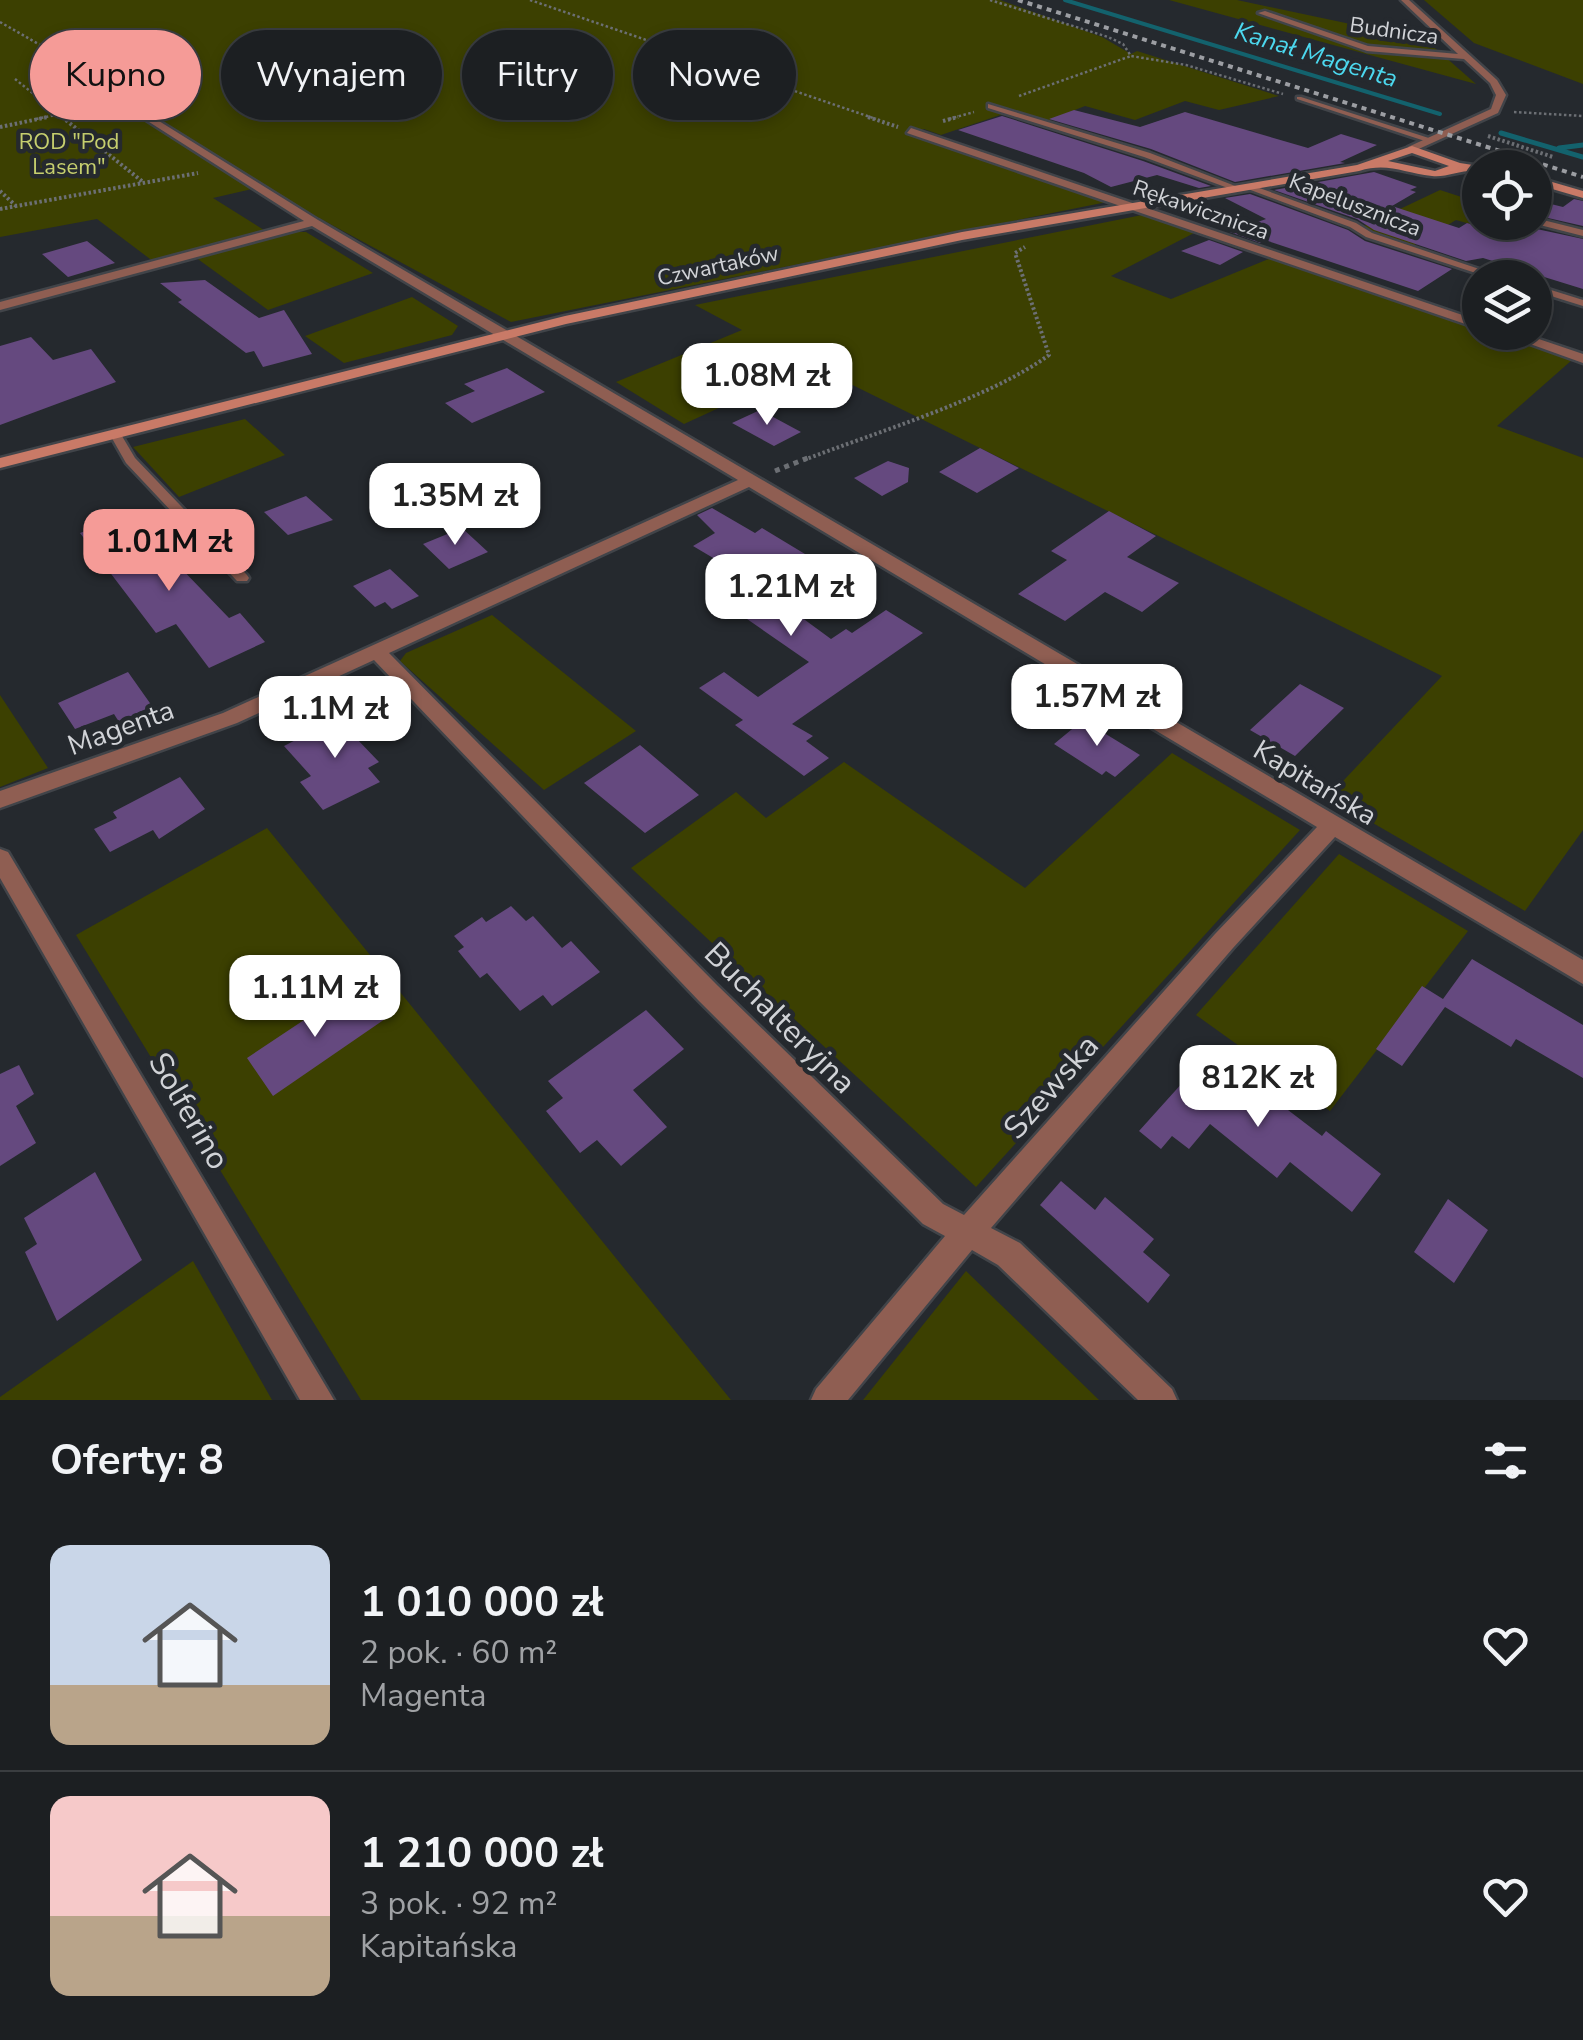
<!DOCTYPE html>
<html lang="pl">
<head>
<meta charset="utf-8">
<style>
	body { margin:0; font-family:"Nunito Sans",sans-serif; background:#292c2f; color:#f1f3f6; height:100vh; display:flex; flex-direction:column; font-size:38px; white-space:nowrap }
	* { box-sizing:border-box; margin:0 }
	p { font-size:32px; color:#a0a2a5 }
	.icon { flex:none; width:55px; height:55px; fill:none; stroke:currentColor; stroke-width:2; stroke-linecap:round; stroke-linejoin:round }
	.map { position:relative; height:1400px; overflow:hidden }
	.drawer { display:flex; flex-direction:column; background:#1c1f22; flex:1 }
	.drawer>* { flex:none }
	.guide { position:absolute; left:30px; top:30px; width:1000px; height:90px; display:flex; gap:20px }
	.buttons { position:absolute; left:1462px; top:150px; display:grid; gap:20px }
	.buttons a { display:grid; place-items:center; width:90px; height:90px; border-radius:50%; background:#1c1f22; box-shadow:0 5px 15px #0003,0 0 0 2px #3a3d40; font-size:50px }
	.price { position:absolute; translate:-50% -85px; padding:0 22px; border-radius:20px; background:#fff; color:#222; font-size:32px; line-height:65px; filter:drop-shadow(0 2px 5px #0008) }
	.price::after { content:''; position:absolute; left:50%; top:60px; width:30px; height:22px; margin-left:-15px; background:inherit; clip-path:polygon(0 0,100% 0,50% 100%) }
	.price.current { background:#f59b97; color:#111 }
	ul { padding:0; list-style:none }
	li { display:flex; align-items:center; gap:30px; height:250px; padding:0 50px }
	li+li { border-top:2px solid #3a3d40 }
	li span { display:grid; place-items:center; flex:none; width:280px; height:200px; border-radius:20px; color:#555 }
	li>.icon { margin-inline-start:auto }
	span .icon { width:120px; height:120px; fill:#fffc; stroke-width:1 }
	li b { font-size:42px }
	h2 { display:flex; justify-content:space-between; align-items:center; height:120px; padding:0 50px; font-size:42px }
	.tag { padding:0 35px; border-radius:45px; background:#1c1f22; box-shadow:0 5px 15px #0003,0 0 0 2px #3a3d40; font-size:35px; line-height:90px }
	.tag.current { background:#f59b97; color:#111 }
	.map>svg:first-child { display:block }
	.green { fill:#3c4001 }
	.lines { fill:none; stroke-linecap:round; stroke-linejoin:round }
	.stream-far1 { stroke:#13626d; stroke-width:4 }
	.stream { stroke:#13626d; stroke-width:5 }
	.building { fill:#65497f }
	.lane-casing { stroke:#414449; stroke-width:5 }
	.street-casing { stroke:#414449; stroke-width:5 }
	.secondary-casing { stroke:#414449; stroke-width:5 }
	.path-far2 { stroke:#6c6f74; stroke-width:2.5; stroke-dasharray:2.5 2.5; stroke-linecap:butt }
	.path-far1 { stroke:#6c6f74; stroke-width:4; stroke-dasharray:2.5 2.5; stroke-linecap:butt }
	.path { stroke:#6c6f74; stroke-width:5; stroke-dasharray:5 5; stroke-linecap:butt }
	.lane { fill:#8f5e52; fill-rule:evenodd }
	.street { fill:#8f5e52; fill-rule:evenodd }
	.secondary { fill:#c97a67; fill-rule:evenodd }
	.rail { stroke:#9c9ea3; stroke-width:4; stroke-dasharray:5 5; stroke-linecap:butt }
	.labels { text-anchor:middle; dominant-baseline:central; stroke-width:9; stroke-linejoin:round; paint-order:stroke }
	.far-street-label { font-size:22px; fill:#d1d3d7; stroke:#25292e }
	.far-park-label { font-size:22px; fill:#c6cf6e; stroke:#25292e }
	.far-water-label { font-size:25px; font-style:italic; fill:#4cd8ee; stroke:#25292e }
	.street-label { font-size:28px; fill:#d1d3d7; stroke:#25292e }
	.near-street-label { font-size:32px; fill:#d1d3d7; stroke:#25292e }
</style>
</head>
<body>
<div class="map">
<svg width="1583" height="1400" viewBox="0 0 1583 1400">
	<rect width="100%" height="100%" fill="#25292e"/>
	<path class="green" d="M0,0H1000L1102,37L1131,54L1137,51L1279,96L1219,110L1185,101L1135,120L1085,106L1044,122L992,104L987,107L1006,113L941,135L924,129L911,134L1107,202L511,322L260,186L126,100L79,64L64,69L252,189L213,198L267,232L154,262L97,219L0,237Z
		M1169,0H1237L1426,40L1476,84Z
		M1424,0H1583V84L1474,43Z
		M1440,190L1480,203V222L1492,223L1484,228L1456,220L1411,247L1376,235L1364,226Z
		M1142,215L1194,233L1111,276L1171,299L1271,258L1480,329V332L1492,333L1572,360L1497,426L1583,458V830L1525,911L1328,797L1442,676L812,365L684,424L616,382L742,330L695,305Z
		M288,232H306L373,273L268,310L195,257Z
		M412,297L458,326L452,335L344,363L305,336Z
		M245,419L285,455L179,497L133,447Z
		M492,615L636,731L544,790L400,661L406,653Z
		M0,695L48,768L0,787Z
		M1172,753L1300,830L976,1187L631,868L736,792L766,818L844,762L1025,888Z
		M267,828L731,1400H361L76,935Z
		M1339,854L1468,931L1330,1111L1196,1015Z
		M193,1261L272,1400H0V1397Z
		M966,1271L1099,1400H863Z"/>
	<g class="lines">
		<path class="stream-far1" d="M1065,0L1440,114"/>
		<path class="stream" d="M1501,133L1583,157
			M1559,148L1583,145"/>
	</g>
	<path class="building" d="M1074,110L1140,127L1185,112L1308,148L1341,134L1377,145L1340,162L1345,163L1235,182L1151,149L1049,119Z
		M1002,116L1143,161L1211,186L1199,188L1157,175L1111,187L1084,173L958,130Z
		M1374,172L1417,187L1410,190L1416,192L1392,206L1459,228L1467,223L1492,231L1504,222L1583,239V289L1483,258L1466,261L1374,230L1357,219L1274,190Z
		M1250,194L1348,230L1365,241L1452,269L1418,291L1265,240L1260,243L1230,232L1266,219L1225,198Z
		M1574,199L1583,201V226L1535,215V200L1563,207Z
		M1209,240L1243,252L1220,265L1181,251Z
		M87,241L115,263L68,277L42,254Z
		M205,280L259,318L284,310L312,354L263,367L254,351L246,353L178,302L182,300L160,283Z
		M31,337L53,360L91,349L116,382L0,425V346Z
		M507,368L545,392L472,423L445,403L475,391L464,384Z
		M760,410L801,432L774,446L732,423Z
		M980,448L1019,468L977,493L939,472Z
		M888,461L909,468L908,482L882,496L854,478Z
		M306,496L333,520L288,535L264,512Z
		M712,508L755,533L762,528L838,574L786,606L831,639L846,629L852,633L886,610L923,633L792,724L813,736L806,741L829,758L804,776L735,725L743,720L699,688L724,672L758,697L809,662L724,603L757,584L693,546L715,533L697,515Z
		M1109,511L1156,536L1127,557L1179,583L1142,612L1105,592L1065,621L1018,594L1067,560L1051,551Z
		M124,516L168,566L176,563L229,618L240,613L265,642L209,668L176,624L156,633L80,533Z
		M462,528L488,552L449,569L423,544Z
		M390,569L419,596L392,609L385,602L375,607L353,586Z
		M128,672L152,706L119,722L114,714L75,729L58,703Z
		M1300,684L1344,708L1295,756L1250,730Z
		M352,711L371,730L356,738L379,762L368,768L380,782L323,810L300,782L311,776L284,746Z
		M1083,720L1140,755L1115,777L1106,771L1102,775L1054,744Z
		M640,745L699,795L645,833L584,783Z
		M180,777L205,809L159,839L153,830L110,852L94,829L117,818L113,812Z
		M511,906L526,921L533,916L562,948L571,941L600,972L552,1006L543,995L520,1011L487,973L480,978L458,951L464,947L454,936L482,917L486,922Z
		M1472,959L1583,1025V1078L1516,1039L1511,1047L1445,1007L1402,1066L1376,1049L1422,986L1443,999Z
		M358,984L385,1019L273,1096L247,1058Z
		M646,1010L684,1049L633,1090L667,1127L621,1166L597,1140L580,1153L546,1111L563,1098L548,1081Z
		M1211,1051L1322,1136L1326,1131L1381,1174L1352,1212L1290,1162L1277,1178L1210,1124L1189,1149L1172,1136L1161,1149L1139,1131Z
		M19,1065L34,1094L16,1106L36,1143L0,1166V1074Z
		M95,1172L142,1260L57,1321L25,1252L37,1244L24,1218Z
		M1061,1181L1095,1210L1105,1197L1154,1239L1143,1252L1170,1275L1148,1303L1040,1205Z
		M1448,1199L1488,1230L1454,1283L1414,1252Z"/>
	<g class="lines">
		<g class="lane-casing">
			<path id="lane" d="M1297,97H1301L1435,140L1428,142L1297,99Z
				M988,104L1150,153L1243,189L1236,191L1144,157L988,108Z
				M1251,185L1356,223L1372,233L1506,278H1491L1366,237L1350,227L1248,189V185Z
				M1535,218L1583,230V236L1532,223L1535,222Z
				M1535,285L1583,300V306L1535,291Z
				M115,430L119,431L135,458L247,575L249,578L247,581H237L126,463L109,433Z"/>
		</g>
		<g class="street-casing">
			<path id="street" d="M1401,0H1409L1497,80L1506,95L1498,113L1412,152L1408,147L1491,109L1496,95L1490,83L1464,59L1367,51L1258,13L1265,11L1368,46L1458,54Z
				M122,98L318,220L1583,960V984L1335,837L1233,948L991,1228L1020,1243L1172,1389L1177,1400H1138L998,1265L972,1250L848,1400H811L816,1389L945,1236L923,1224L699,1001L374,660L237,723L0,808V791L223,713L738,480L312,226L0,310V302L304,221L121,104L109,103ZM749,487L1317,827L1215,934L964,1215L943,1204L717,985L389,653Z
				M911,128L1480,321V329L907,133Z
				M1497,332H1518L1583,354V363Z
				M0,849L8,852L334,1400H300L0,878Z"/>
		</g>
		<g class="secondary-casing">
			<path id="secondary" d="M1412,146L1460,163L1492,168H1480V171C1461,169 1446,178 1432,176C1403,173 1388,162 1359,171L962,240L566,324L0,468V458L565,316L962,232L1357,165ZM1412,153L1449,166L1435,171L1388,161Z
				M1535,177L1583,191V198L1535,184Z"/>
		</g>
		<path class="path-far2" d="M530,0L876,119
			M990,0L1108,37L1123,44L1131,56L1186,65L1283,94
			M0,22L70,62L104,88
			M15,79L65,119
			M1019,96L1131,56
			M1514,112L1583,116
			M36,119L98,106
			M949,119L974,112"/>
		<path class="path-far1" d="M62,117L143,182
			M868,117L898,127
			M943,121L958,117
			M0,127L48,117
			M1488,136L1553,157
			M0,191L16,206
			M0,209L198,173
			M804,460C876,432 989,399 1049,355L1015,253L1025,247"/>
		<path class="path" d="M775,471L810,457"/>
		<use href="#lane" class="lane"/>
		<use href="#street" class="street"/>
		<use href="#secondary" class="secondary"/>
		<path class="rail" d="M1018,0L1583,177"/>
	</g>
	<g class="labels">
		<g class="far-street-label">
			<text transform="translate(1394 31) rotate(8)">Budnicza</text>
			<text transform="translate(1355 205) rotate(21)">Kapelusznicza</text>
			<text transform="translate(1201 210) rotate(19)">Rękawicznicza</text>
			<text transform="translate(718 266) rotate(-12)">Czwartaków</text>
		</g>
		<g class="far-park-label">
			<text x="69" y="142">ROD "Pod<tspan x="69" dy="25">Lasem"</tspan></text>
		</g>
		<g class="far-water-label">
			<text transform="translate(1316 55) rotate(17)">Kanał Magenta</text>
		</g>
		<g class="street-label">
			<text transform="translate(121 728) rotate(-20)">Magenta</text>
			<text transform="translate(1315 783) rotate(31)">Kapitańska</text>
		</g>
		<g class="near-street-label">
			<text transform="translate(780 1018) rotate(45)">Buchalteryjna</text>
			<text transform="translate(1051 1087) rotate(-49)">Szewska</text>
			<text transform="translate(189 1111) rotate(60)">Solferino</text>
		</g>
	</g>
</svg>
<div class="buttons">
<a><svg class="icon" aria-label="locate" viewBox="0 0 24 24"><circle cx="12" cy="12" r="6"/><path d="M12 2v4M12 18v4M2 12h4M18 12h4"/></svg></a>
<a><svg class="icon" aria-label="layers" viewBox="0 0 24 24"><path d="M12 4l9 5-9 5-9-5zM3 14l9 5 9-5"/></svg></a>
</div>
<b class="price" style="left:767px;top:428px">1.08M zł</b>
<b class="price" style="left:455px;top:548px">1.35M zł</b>
<b class="price current" style="left:169px;top:594px">1.01M zł</b>
<b class="price" style="left:791px;top:639px">1.21M zł</b>
<b class="price" style="left:1097px;top:749px">1.57M zł</b>
<b class="price" style="left:335px;top:761px">1.1M zł</b>
<b class="price" style="left:315px;top:1040px">1.11M zł</b>
<b class="price" style="left:1258px;top:1130px">812K zł</b>
<div class="guide">
<a class="tag current">Kupno</a>
<a class="tag">Wynajem</a>
<a class="tag">Filtry</a>
<a class="tag">Nowe</a>
</div>
</div>
<section class="drawer">
<h2>Oferty: 8<svg class="icon" aria-label="filters" viewBox="0 0 24 24"><path d="M4 7h16M4 17h16"/><circle cx="9" cy="7" r="2"/><circle cx="15" cy="17" r="2"/></svg></h2>
<ul>
<li><span style="background:linear-gradient(#c9d6e8 70%,#b9a48a 0)"><svg class="icon" aria-label="home" viewBox="0 0 24 24"><path d="M3 11l9-7 9 7M6 9v11h12V9"/></svg></span><div><b>1 010 000 zł</b><p>2 pok. · 60 m²</p><p>Magenta</p></div><svg class="icon" aria-label="heart" viewBox="0 0 24 24"><path d="M12 20l-8-8c-3-5 5-10 8-4 3-6 11-1 8 4z"/></svg></li>
<li><span style="background:linear-gradient(#f6c9c9 60%,#b9a48a 0)"><svg class="icon" aria-label="home" viewBox="0 0 24 24"><path d="M3 11l9-7 9 7M6 9v11h12V9"/></svg></span><div><b>1 210 000 zł</b><p>3 pok. · 92 m²</p><p>Kapitańska</p></div><svg class="icon" aria-label="heart" viewBox="0 0 24 24"><path d="M12 20l-8-8c-3-5 5-10 8-4 3-6 11-1 8 4z"/></svg></li>
</ul>
</section>
</body>
</html>
